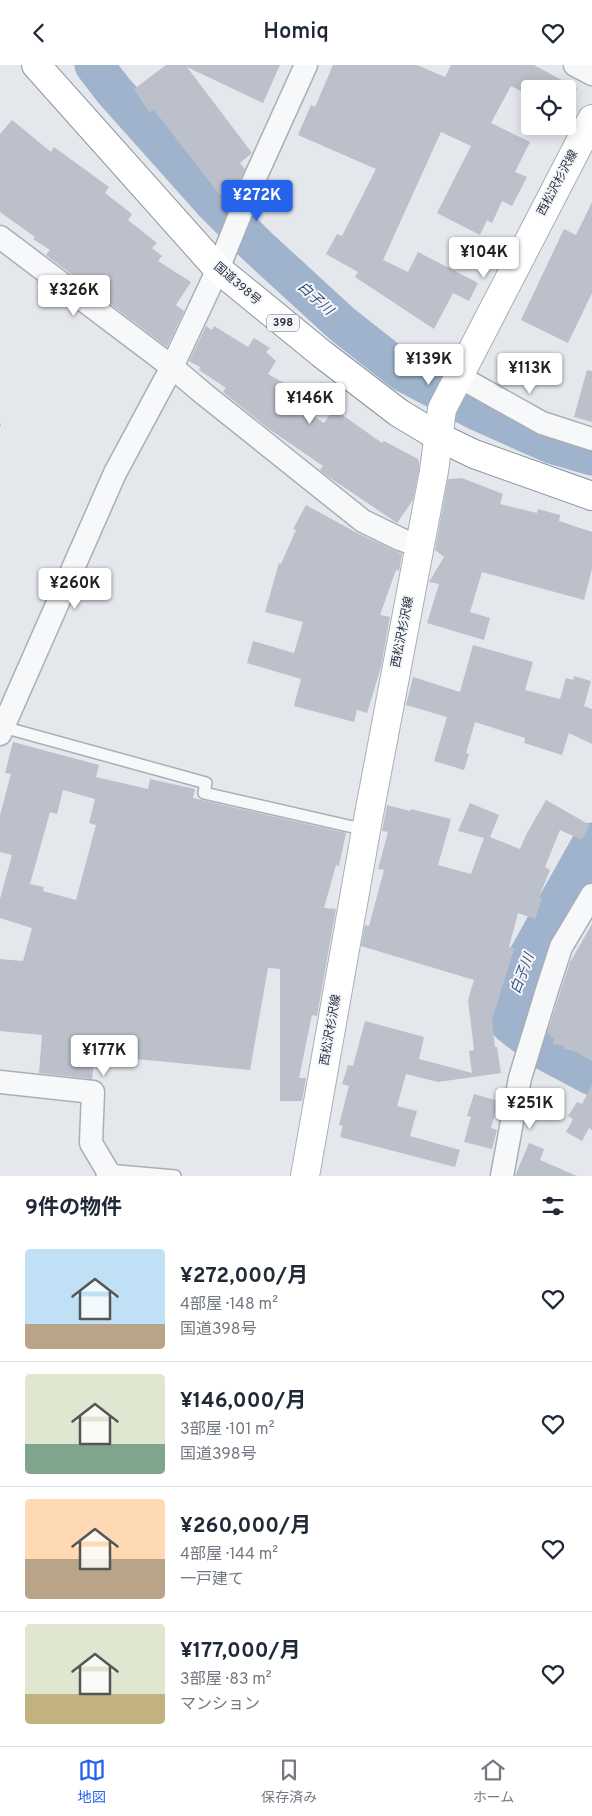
<!DOCTYPE html>
<html lang="ja">
<head>
<meta charset="utf-8">
<style>
	body { margin:0; font-family:Overpass,"Noto Sans JP",sans-serif; background:#f2f2f3; color:#1f2937; height:100vh; display:flex; flex-direction:column; font-size:19px; white-space:nowrap }
	* { box-sizing:border-box; margin:0 }
	p { font-size:16px; color:#747a83 }
	.icon { flex:none; width:28px; height:28px; fill:none; stroke:currentColor; stroke-width:2; stroke-linecap:round; stroke-linejoin:round }
	.map { position:relative; height:1111px; overflow:hidden }
	.details { display:flex; flex-direction:column; background:#fff; flex:1 }
	.details>* { flex:none }
	.tools { position:absolute; left:521px; top:15px; display:grid; gap:10px }
	.tools a { display:grid; place-items:center; width:55px; height:55px; border-radius:5px; background:#fff; box-shadow:0 2px 12px #0003; font-size:25px }
	.price { position:absolute; translate:-50% -42px; padding:0 11px; border-radius:5px; background:#fff; color:#222; font-size:16px; line-height:32px; filter:drop-shadow(0 1px 2px #0008) }
	.price::after { content:''; position:absolute; left:50%; top:30px; width:15px; height:11px; margin-left:-8px; background:inherit; clip-path:polygon(0 0,100% 0,50% 100%) }
	.price.current { background:#2563eb; color:#fff }
	ul { padding:0; list-style:none }
	li { display:flex; align-items:center; gap:15px; height:125px; padding:0 25px }
	li+li { border-top:1px solid #e0e1e3 }
	li span { display:grid; place-items:center; flex:none; width:140px; height:100px; border-radius:5px; color:#555 }
	li>.icon { margin-inline-start:auto }
	span .icon { width:60px; height:60px; fill:#fffc; stroke-width:1 }
	li b { font-size:21px }
	h2 { display:flex; justify-content:space-between; align-items:center; height:60px; padding:0 25px; font-size:21px }
	header { display:flex; justify-content:space-between; align-items:center; height:65px; padding:0 25px; background:#fff; font-size:22px; font-weight:600 }
	.tabs { display:flex; justify-content:space-around; align-items:center; height:70px; border-top:1px solid #e0e1e3; background:#fff; font-size:14px; color:#747a83 }
	.tabs a { display:grid; justify-items:center; gap:2px }
	.tabs .current { color:#2563eb }
	.map>svg:first-child { display:block }
	.lines { fill:none; stroke-linecap:round; stroke-linejoin:round }
	.river { stroke:#9fb4cc; stroke-width:39 }
	.building { fill:#bbc0ca; fill-rule:evenodd }
	.service-casing { stroke:#a9aeb7; stroke-width:14 }
	.minor-casing { stroke:#a9aeb7; stroke-width:25 }
	.secondary-casing { stroke:#a9aeb7; stroke-width:30 }
	.trunk-casing { stroke:#8b94a3; stroke-width:30 }
	.path { stroke:#c2c5cb; stroke-width:3; stroke-dasharray:4 4; stroke-linecap:butt }
	.service { stroke:#f7f8fa; stroke-width:11 }
	.minor { stroke:#f7f8fa; stroke-width:22 }
	.secondary { stroke:#fff; stroke-width:28 }
	.trunk { stroke:#fff; stroke-width:28 }
	.labels { text-anchor:middle; dominant-baseline:central; stroke-width:4; stroke-linejoin:round; paint-order:stroke }
	.shield { fill:#f4f6f9; stroke:#676e7b; stroke-width:1 }
	.shield-label { font-size:11px; font-weight:bold; fill:#2b3445 }
	.street-label { font-size:12px; fill:#2b3445; stroke:#f4f6f9 }
	.water-label { font-size:14px; font-style:italic; fill:#34527a; stroke:#f4f6f9 }
</style>
</head>
<body>
<header><svg class="icon" aria-label="back" viewBox="0 0 24 24"><path d="M15 5l-7 7 7 7"/></svg>Homiq<svg class="icon" aria-label="heart" viewBox="0 0 24 24"><path d="M12 20l-8-8c-3-5 5-10 8-4 3-6 11-1 8 4z"/></svg></header>
<div class="map">
<svg width="592" height="1111" viewBox="0 0 592 1111">
	<rect width="100%" height="100%" fill="#e4e7ec"/>
	<g class="lines">
		<path class="river" d="M94,0L114,26L214,138L257,181L342,259L403,307L477,346L551,379L592,391
			M592,777L526,895L514,923L510,959L545,986L592,1011"/>
	</g>
	<path class="building" d="M166,0H280L263,38L187,2L252,88L240,98L245,104L231,136L219,129L154,45L149,47L134,24Z
		M333,0H417L445,12L451,0H534L578,24H530V31L511,21L491,58L530,77L515,107L527,112L512,141L502,136L492,158L487,155L480,170L437,148L471,81L441,67L383,195L408,207L418,187L478,218L469,236L453,228L434,264L355,212L358,207L326,189L337,169L342,171L376,104L298,70L311,40L315,42Z
		M12,55L51,87L54,82L109,122L105,128L132,149L128,155L157,178L152,183L162,191L158,196L191,217L176,240L184,246L167,282L46,190L50,185L33,174L35,172L0,147V69Z
		M592,137V228L568,278L521,255L564,164L576,170Z
		M206,261L212,265L214,261L248,282L254,273L270,283L266,287L276,296L268,309L287,320L282,329L324,358L334,344L382,378L384,376L418,394L419,397V404L413,435L397,458L323,408L320,405L323,401L269,364L223,327L226,323L199,305L200,302L189,296Z
		M587,305L592,306V357L574,352Z
		M462,413L503,429L500,439L537,448L538,444L560,450L559,456L592,467V504L584,535L482,507L470,547L490,553L484,575L427,558L439,519L429,517L444,492L435,485L448,414Z
		M306,440L357,468L402,489L399,506L396,505L380,550L390,552L381,602L367,648L357,645L354,657L294,641L301,614L247,598L253,576L294,588L303,557L265,547L279,498L281,499L296,465L293,464Z
		M473,580L533,597L525,625L560,634L566,613L573,615L574,611L591,616L584,641L592,644V679L569,668L562,690L524,678L525,673L475,657L466,688L469,689L464,705L434,696L447,652L406,640L413,612L460,627Z
		M13,677L99,700L96,712L148,724L150,714L195,724L193,733L346,768L339,801L336,800L324,843L336,844L317,951L312,950L299,1013H306L302,1036H280V904L268,903L250,1005L95,990L92,1014L39,1008L42,970L0,966V894L23,896L32,863L0,853V834L12,790L0,787V750L11,709L5,708ZM63,725L95,734L89,758L96,760L76,835L43,826L44,822L30,819L50,747L57,749Z
		M546,735L590,760L582,775L560,765L545,802L550,805L539,832L542,833L535,854L518,848L509,882L514,884L492,955L495,982H497L501,1008L438,1017L406,1009L397,1041L417,1046L410,1071L460,1085L455,1102L340,1072L343,1061L339,1060L349,1021L342,1019L348,1000L353,1001L365,956L424,972L419,994L472,1008L469,986L474,985L468,935L474,915L361,881L365,860L369,861L384,805L378,804L388,767L382,766L387,740L410,746L411,744L451,754L438,800L471,809L484,773L458,766L470,738L499,750L490,772L520,784L527,768Z
		M592,859V996L574,986L564,984V981L553,979L554,973L551,972V969L547,968L570,897Z
		M592,1020V1065L589,1063L582,1076L566,1067L573,1054L568,1051L577,1037L582,1039Z
		M474,1029L499,1036L491,1063L497,1065L492,1084L464,1077L471,1052L467,1051Z
		M529,1078L544,1084L540,1095L577,1111H515Z"/>
	<g class="lines">
		<g class="service-casing">
			<path id="service" d="M3,662L206,718L204,728L366,765
				M107,1105L175,1111"/>
		</g>
		<g class="minor-casing">
			<path id="minor" d="M575,0L592,9
				M0,172L172,302L204,329L363,456L400,474L419,481
				M458,311L542,358L592,374
				M0,669L115,408L172,302L218,204L254,115L306,0
				M0,1017L93,1027L91,1078L107,1105L108,1111
				M502,1111L520,1013L547,925L561,882L592,830"/>
		</g>
		<g class="secondary-casing">
			<path id="secondary" d="M305,1111L366,765L434,406L442,344L592,54"/>
		</g>
		<g class="trunk-casing">
			<path id="trunk" d="M36,0L218,204L322,289L399,348L439,372L474,389L592,431"/>
		</g>
		<path class="path" d="M0,360H1"/>
		<use href="#service" class="service"/>
		<use href="#minor" class="minor"/>
		<use href="#secondary" class="secondary"/>
		<use href="#trunk" class="trunk"/>
	</g>
	<g class="labels">
		<rect class="shield" x="267" y="249.5" width="32" height="17" rx="4"/>
		<g class="shield-label">
			<text x="283" y="258">398</text>
		</g>
		<g class="street-label">
			<text transform="translate(558 118) rotate(-62)">西松沢杉沢線</text>
			<text transform="translate(237 219) rotate(41)">国道398号</text>
			<text transform="translate(403 567) rotate(-79)">西松沢杉沢線</text>
			<text transform="translate(331 965) rotate(-80)">西松沢杉沢線</text>
		</g>
		<g class="water-label">
			<text transform="translate(315 234) rotate(42)">白子川</text>
			<text transform="translate(523 909) rotate(-69)">白子川</text>
		</g>
	</g>
</svg>
<div class="tools">
<a><svg class="icon" aria-label="locate" viewBox="0 0 24 24"><circle cx="12" cy="12" r="6"/><path d="M12 2v4M12 18v4M2 12h4M18 12h4"/></svg></a>
</div>
<b class="price current" style="left:257px;top:157px">¥272K</b>
<b class="price" style="left:484px;top:214px">¥104K</b>
<b class="price" style="left:74px;top:252px">¥326K</b>
<b class="price" style="left:429px;top:321px">¥139K</b>
<b class="price" style="left:530px;top:330px">¥113K</b>
<b class="price" style="left:310px;top:360px">¥146K</b>
<b class="price" style="left:75px;top:545px">¥260K</b>
<b class="price" style="left:104px;top:1012px">¥177K</b>
<b class="price" style="left:530px;top:1065px">¥251K</b>
</div>
<section class="details">
<h2>9件の物件<svg class="icon" aria-label="filters" viewBox="0 0 24 24"><path d="M4 7h16M4 17h16"/><circle cx="9" cy="7" r="2"/><circle cx="15" cy="17" r="2"/></svg></h2>
<ul>
<li><span style="background:linear-gradient(#bfe0f5 75%,#b9a48a 0)"><svg class="icon" aria-label="home" viewBox="0 0 24 24"><path d="M3 11l9-7 9 7M6 9v11h12V9"/></svg></span><div><b>¥272,000/月</b><p>4部屋 · 148 m²</p><p>国道398号</p></div><svg class="icon" aria-label="heart" viewBox="0 0 24 24"><path d="M12 20l-8-8c-3-5 5-10 8-4 3-6 11-1 8 4z"/></svg></li>
<li><span style="background:linear-gradient(#dfe7d0 70%,#7fa58c 0)"><svg class="icon" aria-label="home" viewBox="0 0 24 24"><path d="M3 11l9-7 9 7M6 9v11h12V9"/></svg></span><div><b>¥146,000/月</b><p>3部屋 · 101 m²</p><p>国道398号</p></div><svg class="icon" aria-label="heart" viewBox="0 0 24 24"><path d="M12 20l-8-8c-3-5 5-10 8-4 3-6 11-1 8 4z"/></svg></li>
<li><span style="background:linear-gradient(#ffd9b3 60%,#b9a48a 0)"><svg class="icon" aria-label="home" viewBox="0 0 24 24"><path d="M3 11l9-7 9 7M6 9v11h12V9"/></svg></span><div><b>¥260,000/月</b><p>4部屋 · 144 m²</p><p>一戸建て</p></div><svg class="icon" aria-label="heart" viewBox="0 0 24 24"><path d="M12 20l-8-8c-3-5 5-10 8-4 3-6 11-1 8 4z"/></svg></li>
<li><span style="background:linear-gradient(#dfe7d0 70%,#c2b280 0)"><svg class="icon" aria-label="home" viewBox="0 0 24 24"><path d="M3 11l9-7 9 7M6 9v11h12V9"/></svg></span><div><b>¥177,000/月</b><p>3部屋 · 83 m²</p><p>マンション</p></div><svg class="icon" aria-label="heart" viewBox="0 0 24 24"><path d="M12 20l-8-8c-3-5 5-10 8-4 3-6 11-1 8 4z"/></svg></li>
</ul>
</section>
<nav class="tabs">
<a class="current"><svg class="icon" aria-label="map" viewBox="0 0 24 24"><path d="M3 6l6-2 6 2 6-2v14l-6 2-6-2-6 2zM9 4v14M15 6v14"/></svg>地図</a>
<a><svg class="icon" aria-label="saved" viewBox="0 0 24 24"><path d="M7 4h10v16l-5-4-5 4z"/></svg>保存済み</a>
<a><svg class="icon" aria-label="home" viewBox="0 0 24 24"><path d="M3 11l9-7 9 7M6 9v11h12V9"/></svg>ホーム</a>
</nav>
</body>
</html>
